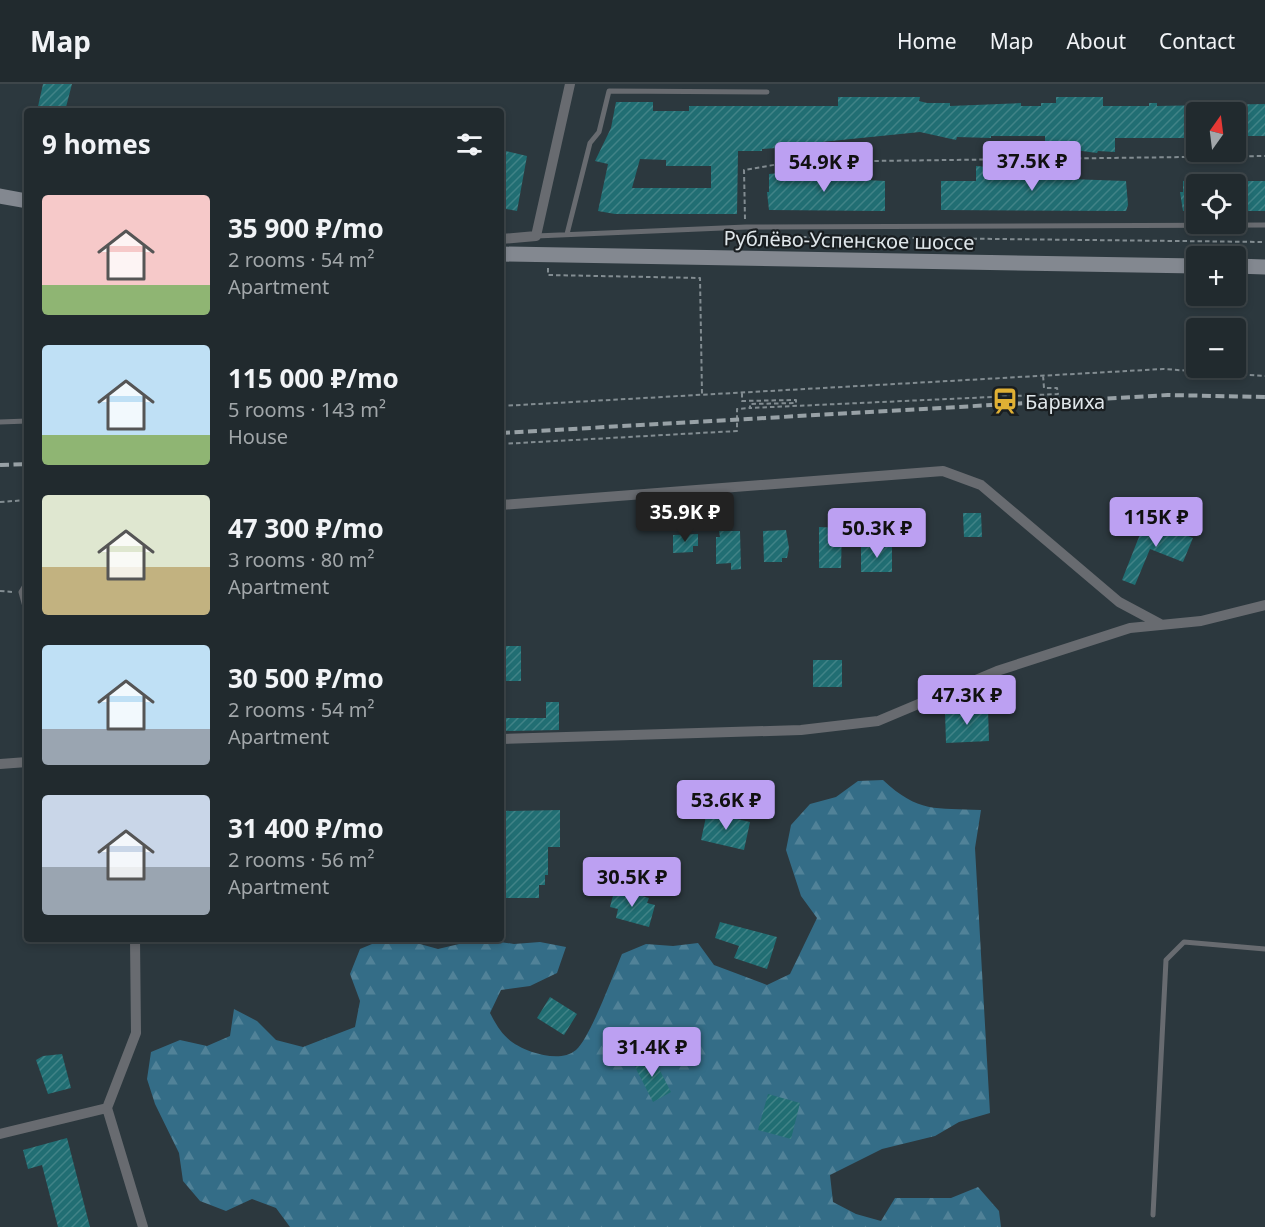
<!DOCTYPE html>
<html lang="en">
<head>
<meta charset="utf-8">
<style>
	body { margin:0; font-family:"Noto Sans",sans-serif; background:#293236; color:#f1f3f6; height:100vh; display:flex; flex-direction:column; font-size:22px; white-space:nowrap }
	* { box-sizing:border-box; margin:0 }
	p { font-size:20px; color:#a2a7aa }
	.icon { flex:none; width:33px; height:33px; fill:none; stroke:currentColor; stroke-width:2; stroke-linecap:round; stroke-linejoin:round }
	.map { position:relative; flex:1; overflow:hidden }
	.panel { position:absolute; left:24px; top:24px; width:480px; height:834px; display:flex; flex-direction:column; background:#212a2e; border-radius:6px; box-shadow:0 3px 9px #0003,0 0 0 2px #3e464a }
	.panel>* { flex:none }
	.needle { width:39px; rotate:14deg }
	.fabs { position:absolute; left:1186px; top:18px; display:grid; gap:12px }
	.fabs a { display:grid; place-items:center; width:60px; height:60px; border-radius:6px; background:#212a2e; box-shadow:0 3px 9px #0003,0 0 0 2px #3e464a; font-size:30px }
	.price { position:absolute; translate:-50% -51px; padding:0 14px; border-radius:6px; background:#bca0f2; color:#111; font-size:20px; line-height:39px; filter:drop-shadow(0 2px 3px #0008) }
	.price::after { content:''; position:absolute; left:50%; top:36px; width:18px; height:14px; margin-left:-9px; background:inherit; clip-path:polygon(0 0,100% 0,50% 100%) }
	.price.selected { background:#222; color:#fff }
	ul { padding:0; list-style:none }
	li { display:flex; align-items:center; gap:18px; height:150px; padding:0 18px }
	li span { display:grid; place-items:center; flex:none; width:168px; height:120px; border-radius:6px; color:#555 }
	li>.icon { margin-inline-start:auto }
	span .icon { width:72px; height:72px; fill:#fffc; stroke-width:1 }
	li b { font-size:26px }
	h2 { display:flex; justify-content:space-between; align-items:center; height:72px; padding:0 18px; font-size:26px }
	header { display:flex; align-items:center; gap:36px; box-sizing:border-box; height:84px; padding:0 30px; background:#212a2e; border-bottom:2px solid #3e464a }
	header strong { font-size:28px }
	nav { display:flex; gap:33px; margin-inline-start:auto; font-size:21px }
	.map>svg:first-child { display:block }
	.forest { fill:url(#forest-firs) }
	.building { fill:url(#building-hatch); fill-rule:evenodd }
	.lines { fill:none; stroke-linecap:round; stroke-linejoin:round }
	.path { stroke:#828c91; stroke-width:2; stroke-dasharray:4.5 3; stroke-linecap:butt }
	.service { stroke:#686b70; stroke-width:5 }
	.minor { stroke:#686b70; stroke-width:10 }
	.secondary { stroke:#838890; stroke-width:15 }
	.rail { stroke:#98a1a6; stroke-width:4; stroke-dasharray:9 4.5; stroke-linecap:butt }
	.labels { text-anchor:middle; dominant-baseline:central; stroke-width:4.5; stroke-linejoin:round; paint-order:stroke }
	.street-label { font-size:20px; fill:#dfe6ea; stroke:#191e21 }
	.poi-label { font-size:20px; fill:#dfe6ea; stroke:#191e21; text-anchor:start }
</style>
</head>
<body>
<header>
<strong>Map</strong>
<nav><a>Home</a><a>Map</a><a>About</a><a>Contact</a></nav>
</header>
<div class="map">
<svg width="1265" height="1143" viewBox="0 0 1265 1143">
	<defs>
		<pattern id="forest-firs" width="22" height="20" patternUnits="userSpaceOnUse" patternTransform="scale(1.5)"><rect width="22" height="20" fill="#346d87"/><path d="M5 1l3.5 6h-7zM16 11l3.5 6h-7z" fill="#518298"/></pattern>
		<pattern id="building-hatch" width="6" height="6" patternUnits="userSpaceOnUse" patternTransform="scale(1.5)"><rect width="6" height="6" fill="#216e73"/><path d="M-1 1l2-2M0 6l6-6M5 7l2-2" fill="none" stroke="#418387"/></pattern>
	</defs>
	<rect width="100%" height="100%" fill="#2c383e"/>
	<path class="forest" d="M883,696C918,729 936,724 981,726L975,764L990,1029L959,1038L935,1052L882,1065L830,1091L833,1118L856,1130L881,1137L895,1114H951L978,1103L999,1127L1001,1143H290L276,1124L252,1115L226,1127L200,1117L183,1097L179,1069L155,1020L147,995L151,968L180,956L207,962L230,952L234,925L257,937L276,956L303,963L355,943L360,917L350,890L360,865L384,855L413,858L438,865L480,855L514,860L540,858L566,863L557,889L530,902L501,906L490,929C501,950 508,959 532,968C545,972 564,976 576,966C590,954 613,891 622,870L646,860L673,862L698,859L714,881L767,901L790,890L817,834L801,812L786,766L791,741L810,720L836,713L858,697Z"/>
	<path class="building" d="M43,0H72L65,27H37Z
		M838,13H920L919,17L927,19H950V22L1021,19V22H1041V19H1056V13H1103V22H1149V19H1157V22L1265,20V52H1236V28H1197V54H1115V68L1098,67L1097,69L1045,62V52H991V54L957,53L956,56L920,48L792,61V63L762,65V67H738L737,130H615L598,127L608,80L595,77L611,44L616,18H653V27H689V22H838ZM640,75L666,76V82H711V104H632Z
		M501,66L527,72L517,127L501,124Z
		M988,81L1069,91V95L1126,97L1128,121L1126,127L941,126V97H976V82L988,83Z
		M827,84V94L885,97V127L769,126L767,108H769V90Z
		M1224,90L1225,93L1241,91L1240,97H1265V127H1236V100H1197V127H1183L1180,108H1183V97Z
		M963,429H981L982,453H964Z
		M1146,435L1193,454L1183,478L1150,465L1135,501L1122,496Z
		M819,443L842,444L841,484H819Z
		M786,446L789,464L787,474H782V478H764L763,447Z
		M719,447H740L741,485L731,486V479L716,480V453H720Z
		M698,450V462H693V468L673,469V451Z
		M892,461V488H861V462Z
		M501,562H521V597H501Z
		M813,576H842V603H813Z
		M546,618H559V646L501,647V634H546Z
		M988,625L989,657L946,659L945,627Z
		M560,726V763H548V791H545V801H539V814H501V727Z
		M707,728L750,738L744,766L701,756Z
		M615,804L649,814L647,819L655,821L649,843L616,834L618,825L610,823Z
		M720,838L777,853L767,885L734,874L739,862L715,854Z
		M550,913L577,930L564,951L537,934Z
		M651,969L671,1008L653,1018L633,979Z
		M62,970L71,1004L48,1010L36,976L43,972Z
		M768,1010L800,1019L791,1055L758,1046Z
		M67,1054L74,1081L90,1143H58L42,1081L28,1085L23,1066Z"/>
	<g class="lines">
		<path class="path" d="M745,135L744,86L791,78L1265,72
			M742,153H853L903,159L910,154L1265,158
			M548,184V191L700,194L702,310
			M742,309V317L796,316V319L750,320V324L1058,310L1057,304H1044L1043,291
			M501,322L1163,285L1265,292
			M501,360L737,347V325L750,324
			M0,418L27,416
			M0,507L13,508"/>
		<path class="service" d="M567,150L590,59L599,48L609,7L767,8
			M536,152L746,143L1265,141
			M0,338L27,337
			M27,498L21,508L27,530
			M1153,1131L1166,876L1184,858L1265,865"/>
		<path class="minor" d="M501,155L536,152L570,0
			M501,421L943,387L981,401L1119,518L1162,541
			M501,655L801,646L878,637L997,587L1130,544L1201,537L1265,521
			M0,680L27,678
			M135,855L136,949L107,1024L143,1143
			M0,1050L107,1024"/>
		<path class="secondary" d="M0,112L27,117
			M501,170L1197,182
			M1236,182L1265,183"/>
		<path class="rail" d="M501,349L1168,311L1265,313
			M0,381L27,380"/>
	</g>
	<defs>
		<g id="station-bare" transform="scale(2.07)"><path d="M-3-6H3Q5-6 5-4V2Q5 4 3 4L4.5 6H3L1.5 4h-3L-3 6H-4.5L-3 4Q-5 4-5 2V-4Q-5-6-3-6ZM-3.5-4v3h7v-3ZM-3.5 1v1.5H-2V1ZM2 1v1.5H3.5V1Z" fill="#e0b034" stroke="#191e21" stroke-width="2.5" paint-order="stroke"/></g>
	</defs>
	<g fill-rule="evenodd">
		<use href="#station-bare" x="1005" y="317"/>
	</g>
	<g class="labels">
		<g class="street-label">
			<text transform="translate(849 156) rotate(1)">Рублёво-Успенское шоссе</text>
		</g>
		<g class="poi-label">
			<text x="1025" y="317">Барвиха</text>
		</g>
	</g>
</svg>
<div class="fabs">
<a><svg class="needle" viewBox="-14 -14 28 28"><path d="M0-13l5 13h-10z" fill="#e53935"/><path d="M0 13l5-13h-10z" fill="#a2a7aa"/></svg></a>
<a><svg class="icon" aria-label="locate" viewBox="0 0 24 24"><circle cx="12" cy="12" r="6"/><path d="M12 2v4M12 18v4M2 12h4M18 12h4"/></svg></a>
<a>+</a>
<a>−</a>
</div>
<b class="price" style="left:1032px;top:108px">37.5K ₽</b>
<b class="price" style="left:824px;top:109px">54.9K ₽</b>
<b class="price selected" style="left:685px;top:459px">35.9K ₽</b>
<b class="price" style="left:1156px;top:464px">115K ₽</b>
<b class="price" style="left:877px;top:475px">50.3K ₽</b>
<b class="price" style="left:967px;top:642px">47.3K ₽</b>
<b class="price" style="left:726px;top:747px">53.6K ₽</b>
<b class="price" style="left:632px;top:824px">30.5K ₽</b>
<b class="price" style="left:652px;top:994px">31.4K ₽</b>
<section class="panel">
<h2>9 homes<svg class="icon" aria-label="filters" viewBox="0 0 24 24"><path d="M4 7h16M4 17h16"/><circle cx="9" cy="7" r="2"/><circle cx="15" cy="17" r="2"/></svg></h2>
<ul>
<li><span style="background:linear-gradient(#f6c9c9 75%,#8fb573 0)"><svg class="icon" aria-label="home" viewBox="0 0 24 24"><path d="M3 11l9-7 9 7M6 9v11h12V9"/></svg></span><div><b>35 900 ₽/mo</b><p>2 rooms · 54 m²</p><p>Apartment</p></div></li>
<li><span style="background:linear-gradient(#bfe0f5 75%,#8fb573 0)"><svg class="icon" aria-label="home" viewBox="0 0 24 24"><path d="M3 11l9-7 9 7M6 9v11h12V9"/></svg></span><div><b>115 000 ₽/mo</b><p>5 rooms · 143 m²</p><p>House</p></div></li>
<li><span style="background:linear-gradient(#dfe7d0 60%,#c2b280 0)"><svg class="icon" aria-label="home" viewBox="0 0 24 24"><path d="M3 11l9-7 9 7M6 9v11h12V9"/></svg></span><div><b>47 300 ₽/mo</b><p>3 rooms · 80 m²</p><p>Apartment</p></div></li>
<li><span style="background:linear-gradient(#bfe0f5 70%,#9aa5b1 0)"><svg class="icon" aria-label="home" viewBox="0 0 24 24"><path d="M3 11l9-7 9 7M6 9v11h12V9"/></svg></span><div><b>30 500 ₽/mo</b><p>2 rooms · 54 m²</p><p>Apartment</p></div></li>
<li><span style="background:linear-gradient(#c9d6e8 60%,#9aa5b1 0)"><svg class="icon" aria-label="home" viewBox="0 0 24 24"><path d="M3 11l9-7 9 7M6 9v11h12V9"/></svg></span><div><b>31 400 ₽/mo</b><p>2 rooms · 56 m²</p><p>Apartment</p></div></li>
</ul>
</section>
</div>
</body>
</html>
